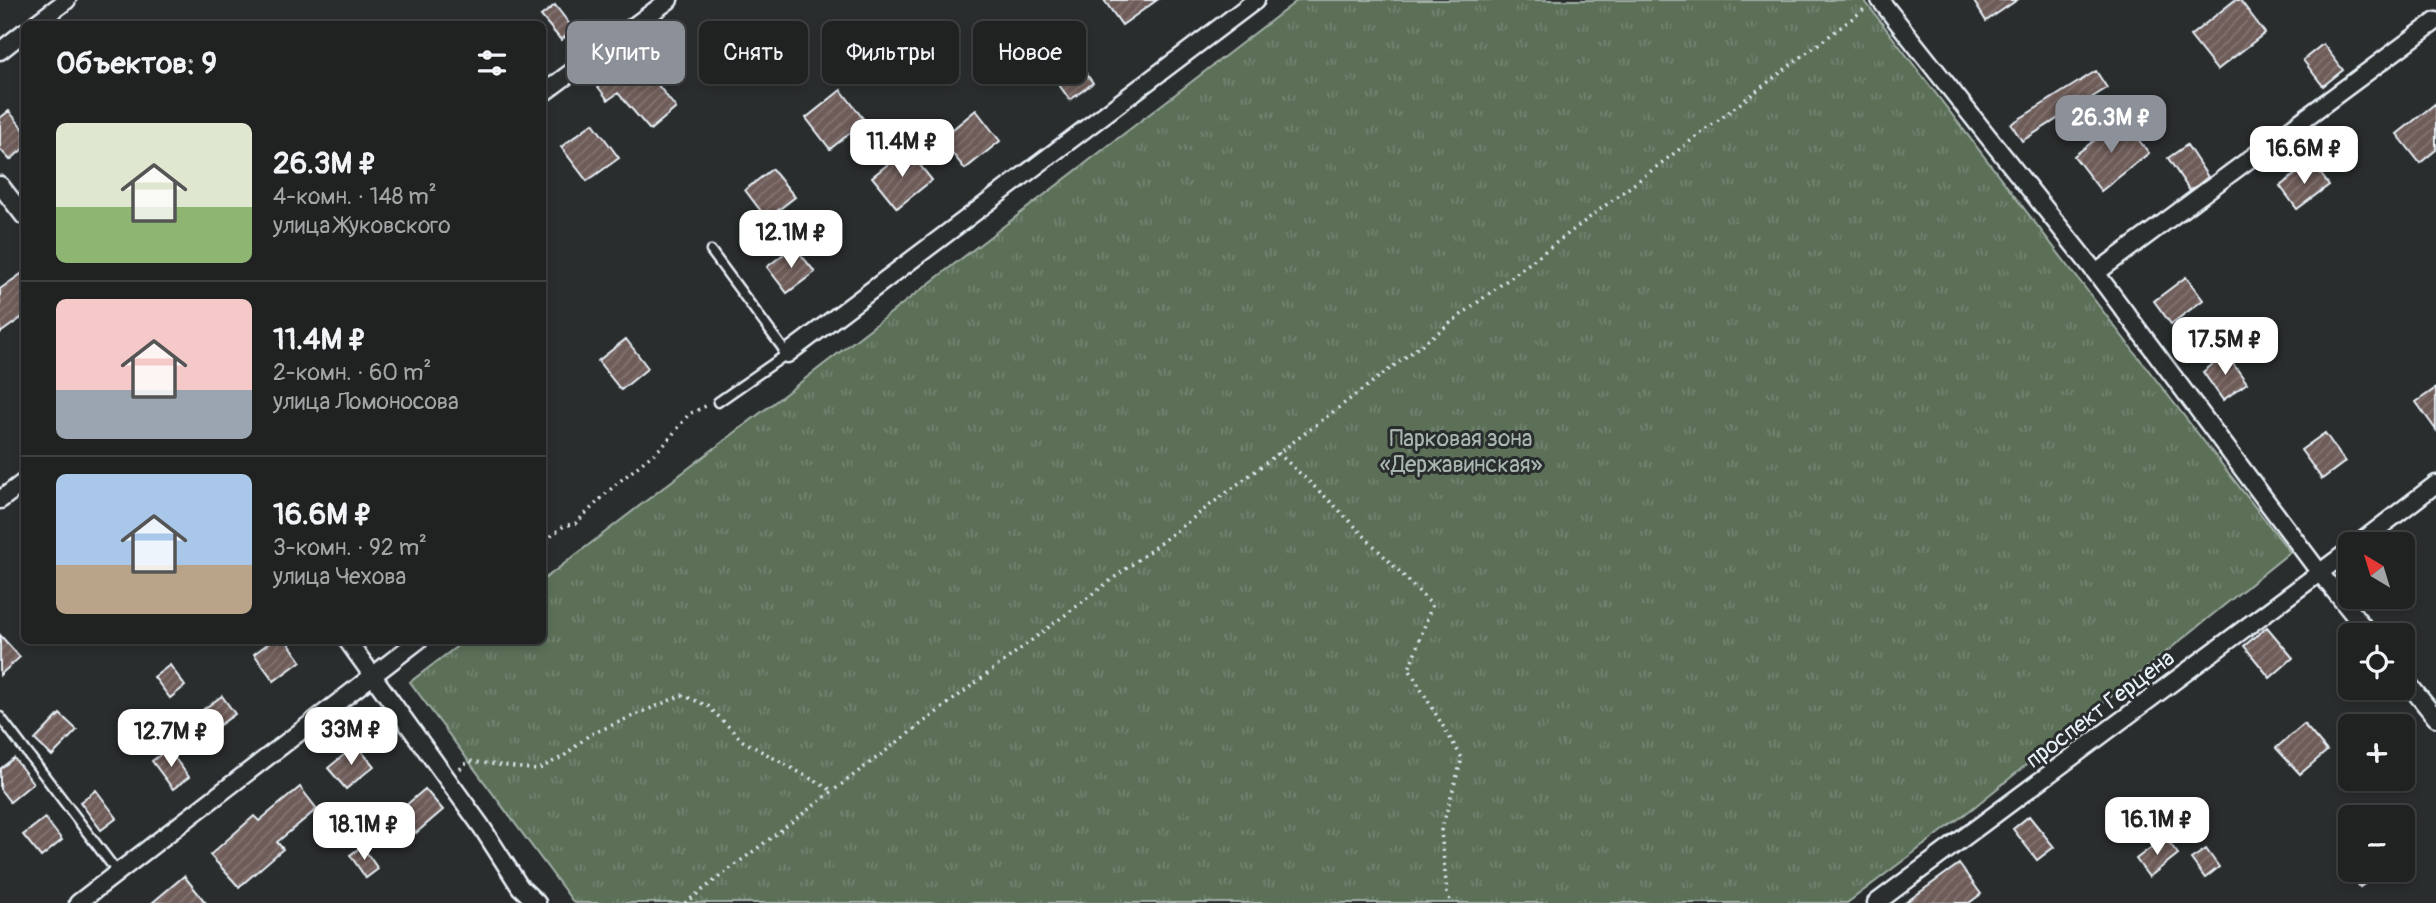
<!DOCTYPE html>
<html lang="ru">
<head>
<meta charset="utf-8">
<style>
	body { margin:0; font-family:Pangolin,sans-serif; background:#2d2f2f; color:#f1f3f6; height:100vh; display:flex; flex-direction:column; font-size:26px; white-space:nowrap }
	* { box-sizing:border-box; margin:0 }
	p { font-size:23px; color:#a2a4a5 }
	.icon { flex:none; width:38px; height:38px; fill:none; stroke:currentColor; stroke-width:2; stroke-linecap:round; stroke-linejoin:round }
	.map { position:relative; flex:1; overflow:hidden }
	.panel { position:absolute; left:21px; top:21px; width:525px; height:623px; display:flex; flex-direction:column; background:#202222; border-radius:10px; box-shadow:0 4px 10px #0003,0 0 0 2px #3d3f40 }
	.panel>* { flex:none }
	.guide { position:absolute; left:567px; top:21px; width:665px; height:63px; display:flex; gap:14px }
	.needle { width:46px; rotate:322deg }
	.controls { position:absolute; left:2338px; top:532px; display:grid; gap:14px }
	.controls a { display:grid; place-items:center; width:77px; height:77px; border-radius:10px; background:#202222; box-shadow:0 4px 10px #0003,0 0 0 2px #3d3f40; font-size:35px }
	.price { position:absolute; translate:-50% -60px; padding:0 16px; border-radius:14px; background:#fff; color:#222; font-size:23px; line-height:46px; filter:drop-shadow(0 2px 4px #0008) }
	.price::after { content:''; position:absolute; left:50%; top:42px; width:21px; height:16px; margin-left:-10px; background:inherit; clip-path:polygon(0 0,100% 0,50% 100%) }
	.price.selected { background:#8c9099; color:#fff }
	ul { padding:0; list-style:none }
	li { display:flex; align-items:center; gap:21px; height:175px; padding:0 35px }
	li+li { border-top:2px solid #3d3f40 }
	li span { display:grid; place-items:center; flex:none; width:196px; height:140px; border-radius:10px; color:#555 }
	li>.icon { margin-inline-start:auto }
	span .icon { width:84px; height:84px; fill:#fffc; stroke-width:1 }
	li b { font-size:30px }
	h2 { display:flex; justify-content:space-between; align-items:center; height:84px; padding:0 35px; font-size:30px }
	.chip { padding:0 24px; border-radius:10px; background:#202222; box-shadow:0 4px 10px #0003,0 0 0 2px #3d3f40; font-size:24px; line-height:63px }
	.chip.selected { background:#8c9099; color:#fff }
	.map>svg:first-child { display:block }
	.park { fill:url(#park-tufts); stroke:#a2b0a8; stroke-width:2 }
	.building { fill:url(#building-hatch); stroke:#e8f1f8; stroke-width:2 }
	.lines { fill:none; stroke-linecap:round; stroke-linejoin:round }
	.lane-casing { stroke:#e8f1f8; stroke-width:13 }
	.street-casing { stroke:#e8f1f8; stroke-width:21 }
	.path { stroke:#e8f1f8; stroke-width:3.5; stroke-dasharray:2 5; stroke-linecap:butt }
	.lane { stroke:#2a2d2e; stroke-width:8 }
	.street { stroke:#2a2d2e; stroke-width:16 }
	.labels { text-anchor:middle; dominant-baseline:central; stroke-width:6; stroke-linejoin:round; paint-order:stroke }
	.park-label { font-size:23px; fill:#a9b7b0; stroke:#2a2d2e }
	.street-label { font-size:23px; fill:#e8f1f8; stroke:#2a2d2e }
</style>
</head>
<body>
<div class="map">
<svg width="2436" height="903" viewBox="0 0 2436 903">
	<defs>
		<pattern id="park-tufts" width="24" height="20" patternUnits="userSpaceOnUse" patternTransform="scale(1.75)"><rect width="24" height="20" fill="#5c7059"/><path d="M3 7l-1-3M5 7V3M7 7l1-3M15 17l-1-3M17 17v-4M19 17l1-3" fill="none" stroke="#738572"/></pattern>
		<pattern id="building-hatch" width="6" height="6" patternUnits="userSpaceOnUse" patternTransform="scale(1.75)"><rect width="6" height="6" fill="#6e5c59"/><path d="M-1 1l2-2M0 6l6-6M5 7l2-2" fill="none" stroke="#837472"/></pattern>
	</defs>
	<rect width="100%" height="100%" fill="#2a2d2e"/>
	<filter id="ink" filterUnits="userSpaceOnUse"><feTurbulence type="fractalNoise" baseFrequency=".0143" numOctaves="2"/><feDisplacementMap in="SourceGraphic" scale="14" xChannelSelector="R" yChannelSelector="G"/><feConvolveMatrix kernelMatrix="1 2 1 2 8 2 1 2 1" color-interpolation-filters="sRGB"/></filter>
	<g filter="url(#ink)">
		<path class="park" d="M1298,0H1864L2132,349L2290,552L1973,808L1847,903H574L410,682L464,641L542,640L543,580Z"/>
		<path class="building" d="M1104,0H1157L1122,25Z
			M1973,0H2017L1986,21Z
			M2235,0H2240L2265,33L2217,70L2190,36Z
			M555,5L574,30L561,40L541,16Z
			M2323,44L2343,70L2323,86L2303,60Z
			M1066,46L1093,83L1070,100L1043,63Z
			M632,52L676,108L650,130L618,93L608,100L592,79L603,71L604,73Z
			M2096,71L2107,88L2022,141L2011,124Z
			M841,90L865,121L830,149L806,118Z
			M2436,103V150L2420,163L2397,134Z
			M976,110L1000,141L965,169L941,139Z
			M9,111L24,130V148L10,160L0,149V118Z
			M2122,119L2149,153L2101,191L2074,156Z
			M593,123L619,158L587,181L561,147Z
			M2187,145L2208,177L2190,191L2168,158Z
			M907,149L932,180L897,208L872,177Z
			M2312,162L2329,185L2297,209L2280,186Z
			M772,169L795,197L767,219L745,190Z
			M794,246L815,272L787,293L767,267Z
			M24,272V316L0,333V289Z
			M2186,277L2203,300L2171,324L2154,301Z
			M626,339L648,368L621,390L598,361Z
			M2226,354L2247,383L2223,400L2203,372Z
			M2436,388V430L2416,402Z
			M2325,433L2345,462L2322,479L2301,450Z
			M2267,627L2293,658L2270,678L2244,646Z
			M0,635L20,657L0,675Z
			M273,640H286L301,661L274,681L254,654Z
			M170,665L185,686L170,698L154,677Z
			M222,696L235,714L203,737L190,719Z
			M60,714L77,730L52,756L35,740Z
			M2304,724L2327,751L2300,774L2276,748Z
			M356,745L374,766L346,789L328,768Z
			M168,749L189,777L173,789L152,761Z
			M14,758L33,783L10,802L0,789V769Z
			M300,787L317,809L277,842L283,849L239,887L210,855L254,816L259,821Z
			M425,789L443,810L416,833L398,812Z
			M96,790L117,818L101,830L80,802Z
			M2029,816L2054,847L2037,860L2013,829Z
			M45,818L62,840L41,857L23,835Z
			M2165,837L2178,854L2149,877L2136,859Z
			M362,846L378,869L366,878L350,855Z
			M2206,849L2219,867L2205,878L2191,859Z
			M1959,864L1981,894L1969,903H1905Z
			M2348,870H2384L2360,887Z
			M184,876L206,903H152Z"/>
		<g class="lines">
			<g class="lane-casing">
				<path id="lane" d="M711,251L787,354L718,402
					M0,717L118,873"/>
			</g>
			<g class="street-casing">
				<path id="street" d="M1880,0L2096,273L2320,573L2370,635
					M35,24L67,0
					M0,51L24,32
					M542,94L669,0
					M0,185L24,216
					M2096,273L2436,21
					M787,354L1256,0
					M0,500L24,482
					M2358,544L2436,484
					M347,640L481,826L520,887L537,903
					M2403,677L2436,718
					M78,903L419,640
					M1876,903L2350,550"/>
			</g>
			<path class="path" d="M1278,453L1332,503L1432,605L1409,669L1462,758L1441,831L1447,893L1451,903
				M542,547L548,542L552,535L564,526L576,523L614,486L664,445L689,414L708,405
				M460,769L468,761L537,770L564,756L589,735L682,695L708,706L743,741L833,791
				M685,903L1866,8"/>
			<use href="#lane" class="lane"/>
			<use href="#street" class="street"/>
		</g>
	</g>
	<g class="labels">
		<g class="park-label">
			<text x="1461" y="438">Парковая зона<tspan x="1461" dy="26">«Державинская»</tspan></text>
		</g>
		<g class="street-label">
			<text transform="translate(2100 709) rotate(-37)">проспект Герцена</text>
		</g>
	</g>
</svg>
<div class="controls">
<a><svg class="needle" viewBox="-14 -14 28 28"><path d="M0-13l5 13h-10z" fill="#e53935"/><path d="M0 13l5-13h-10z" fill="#a2a4a5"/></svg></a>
<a><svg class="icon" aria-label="locate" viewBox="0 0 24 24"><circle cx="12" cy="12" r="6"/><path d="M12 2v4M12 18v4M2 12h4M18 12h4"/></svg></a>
<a>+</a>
<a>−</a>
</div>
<b class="price selected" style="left:2111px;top:155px">26.3M ₽</b>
<b class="price" style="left:902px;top:179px">11.4M ₽</b>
<b class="price" style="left:2304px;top:186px">16.6M ₽</b>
<b class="price" style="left:791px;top:270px">12.1M ₽</b>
<b class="price" style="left:2225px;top:377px">17.5M ₽</b>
<b class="price" style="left:351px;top:767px">33M ₽</b>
<b class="price" style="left:171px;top:769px">12.7M ₽</b>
<b class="price" style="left:2157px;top:857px">16.1M ₽</b>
<b class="price" style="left:364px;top:862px">18.1M ₽</b>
<div class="guide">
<a class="chip selected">Купить</a>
<a class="chip">Снять</a>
<a class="chip">Фильтры</a>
<a class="chip">Новое</a>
</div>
<section class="panel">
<h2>Объектов: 9<svg class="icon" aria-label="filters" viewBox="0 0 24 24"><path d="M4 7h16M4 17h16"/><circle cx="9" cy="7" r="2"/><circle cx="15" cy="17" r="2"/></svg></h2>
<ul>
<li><span style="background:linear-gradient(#dfe7d0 60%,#8fb573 0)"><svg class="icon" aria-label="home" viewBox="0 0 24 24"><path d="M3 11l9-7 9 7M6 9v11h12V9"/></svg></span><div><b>26.3M ₽</b><p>4-комн. · 148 m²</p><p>улица Жуковского</p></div></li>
<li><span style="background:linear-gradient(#f6c9c9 65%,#9aa5b1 0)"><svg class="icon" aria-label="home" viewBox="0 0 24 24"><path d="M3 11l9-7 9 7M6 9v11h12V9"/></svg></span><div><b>11.4M ₽</b><p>2-комн. · 60 m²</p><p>улица Ломоносова</p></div></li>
<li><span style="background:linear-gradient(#a9c7e8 65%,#b9a48a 0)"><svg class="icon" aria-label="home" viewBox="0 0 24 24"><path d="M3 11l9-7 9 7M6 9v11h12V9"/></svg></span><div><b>16.6M ₽</b><p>3-комн. · 92 m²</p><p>улица Чехова</p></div></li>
</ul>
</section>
</div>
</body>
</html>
